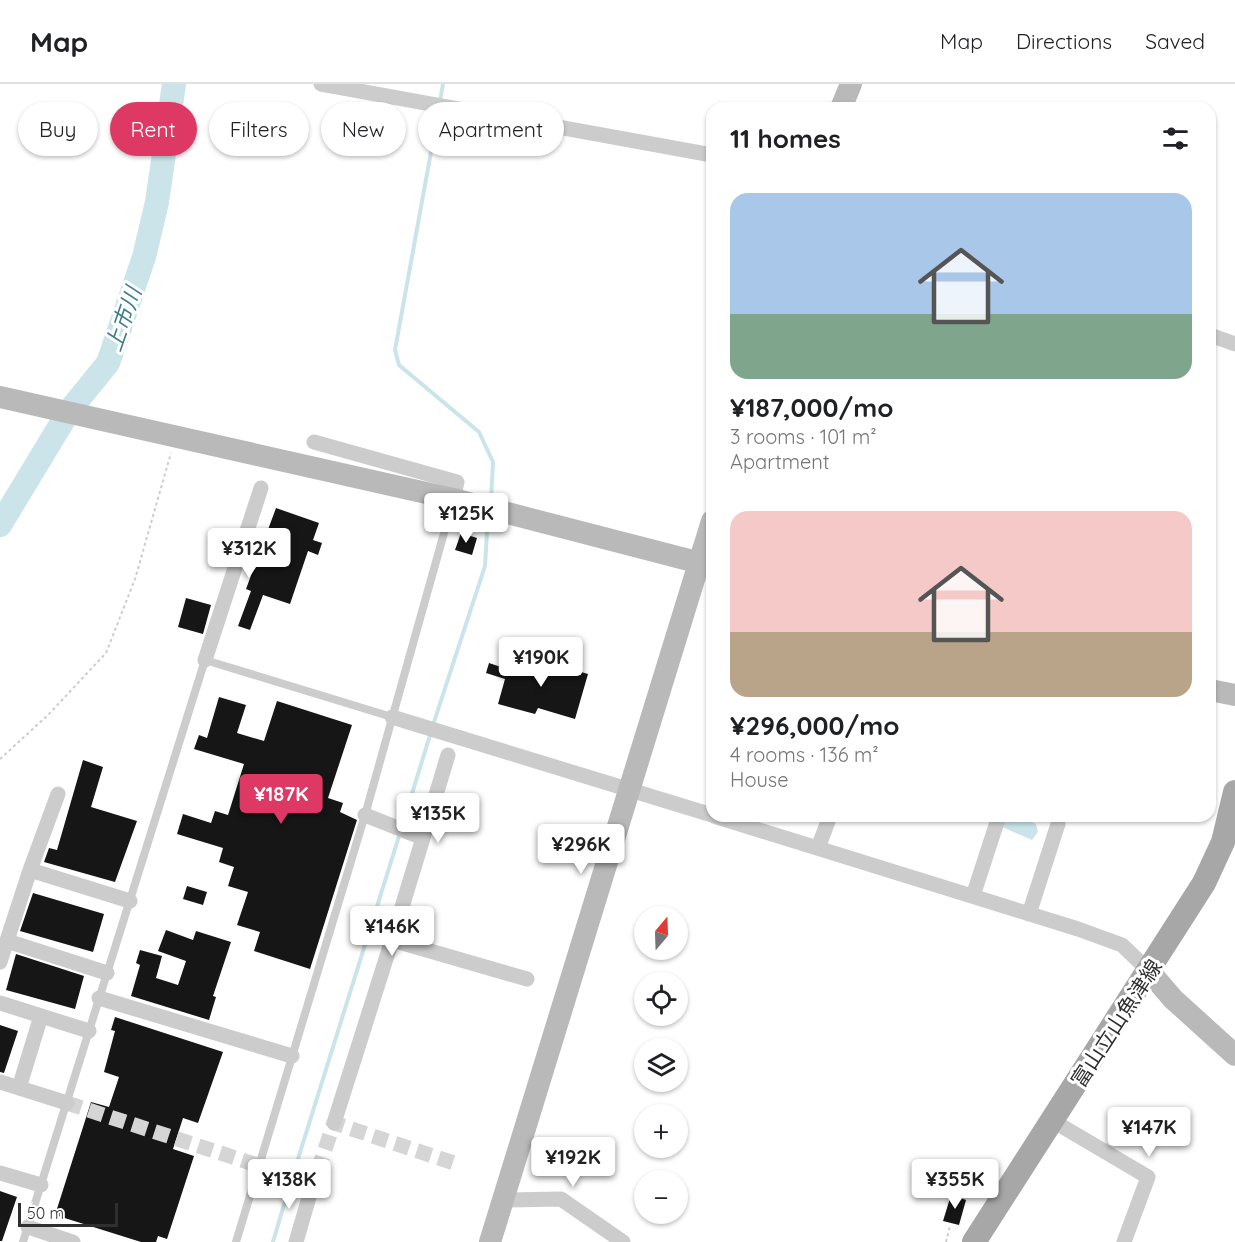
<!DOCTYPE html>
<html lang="en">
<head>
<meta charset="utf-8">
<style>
	body { margin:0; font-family:Quicksand,"Noto Sans JP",sans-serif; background:#f6f6f6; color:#202124; height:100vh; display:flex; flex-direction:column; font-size:22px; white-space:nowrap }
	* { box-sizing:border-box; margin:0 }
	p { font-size:20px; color:#757577 }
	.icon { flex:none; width:33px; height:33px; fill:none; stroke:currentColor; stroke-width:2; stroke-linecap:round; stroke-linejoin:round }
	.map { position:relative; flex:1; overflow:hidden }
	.sheet { position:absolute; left:706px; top:18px; width:510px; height:720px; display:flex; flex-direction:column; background:#fff; border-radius:18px; box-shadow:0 2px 4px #0004 }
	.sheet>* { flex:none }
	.guide { position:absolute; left:18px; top:18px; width:570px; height:54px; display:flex; gap:12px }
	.needle { width:39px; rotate:19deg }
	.controls { position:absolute; left:634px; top:822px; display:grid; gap:12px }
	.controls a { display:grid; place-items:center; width:54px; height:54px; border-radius:50%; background:#fff; box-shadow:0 2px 4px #0004; font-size:30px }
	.scale { position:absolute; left:18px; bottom:15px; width:100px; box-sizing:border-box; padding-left:6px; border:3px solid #2f2f2f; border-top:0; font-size:16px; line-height:21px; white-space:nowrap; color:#2f2f2f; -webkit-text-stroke:4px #fff; paint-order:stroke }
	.price { position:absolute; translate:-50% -51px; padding:0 14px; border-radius:6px; background:#fff; color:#222; font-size:20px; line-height:39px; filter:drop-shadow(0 2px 3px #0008) }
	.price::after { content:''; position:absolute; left:50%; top:36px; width:18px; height:14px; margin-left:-9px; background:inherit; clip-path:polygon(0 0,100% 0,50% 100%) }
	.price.active { background:#de3964; color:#fff }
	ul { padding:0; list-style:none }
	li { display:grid; align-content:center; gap:12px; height:318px; padding:0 24px }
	li span { display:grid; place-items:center; height:186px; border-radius:18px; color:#555 }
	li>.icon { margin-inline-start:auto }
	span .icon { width:108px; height:108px; fill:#fffc; stroke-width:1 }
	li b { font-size:26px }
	h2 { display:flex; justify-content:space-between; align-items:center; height:72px; padding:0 24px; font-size:26px }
	.pill { padding:0 21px; border-radius:27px; background:#fff; box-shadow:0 2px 4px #0004; font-size:21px; line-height:54px }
	.pill.active { background:#de3964; color:#fff }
	header { display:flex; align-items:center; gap:36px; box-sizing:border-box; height:84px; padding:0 30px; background:#fff; border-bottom:2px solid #e0e0e0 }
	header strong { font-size:28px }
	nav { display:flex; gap:33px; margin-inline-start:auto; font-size:21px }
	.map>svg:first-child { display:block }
	.water { fill:#cae4ea }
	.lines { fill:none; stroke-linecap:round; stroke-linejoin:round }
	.stream { stroke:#cae4ea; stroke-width:4 }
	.river { stroke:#cae4ea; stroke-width:24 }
	.building { fill:#161616 }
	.street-tunnel { stroke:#d5d5d5; stroke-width:15; stroke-dasharray:15 8; stroke-linecap:butt }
	.path { stroke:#ccc; stroke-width:2; stroke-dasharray:3 3; stroke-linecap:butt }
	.lane { stroke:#ccc; stroke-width:8 }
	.street { stroke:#ccc; stroke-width:15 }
	.secondary { stroke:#b9b9b9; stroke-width:22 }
	.primary { stroke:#a7a7a7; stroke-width:24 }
	.labels { text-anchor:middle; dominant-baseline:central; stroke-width:6; stroke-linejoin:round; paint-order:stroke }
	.street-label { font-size:21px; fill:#2f2f2f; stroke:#fff }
	.water-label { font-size:22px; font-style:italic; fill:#407e8d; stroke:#fff }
</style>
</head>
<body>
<header>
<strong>Map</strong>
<nav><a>Map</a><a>Directions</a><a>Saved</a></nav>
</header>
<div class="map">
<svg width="1235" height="1158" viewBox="0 0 1235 1158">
	<rect width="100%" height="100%" fill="#fff"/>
	<path class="water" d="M1004,732H1020L1036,740L1038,748L1032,756L1000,742Z"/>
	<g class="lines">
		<path class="stream" d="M440,17L443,0
			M439,24L395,266L399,281L479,348L493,378L491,416
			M433,641L485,482L488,432
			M402,742L431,648
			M297,1078L400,749
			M273,1158L285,1117"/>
		<path class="river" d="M0,441L69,327L108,279L144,173L157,118L174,0"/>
	</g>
	<path class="building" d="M276,424L319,439L313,456L322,459L318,471L308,467L290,520L263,511L250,546L238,542L251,507L246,505Z
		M461,449L477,454L472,471L455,466Z
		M186,514L211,521L203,550L178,543Z
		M533,574L588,590L575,635L538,624L535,630L498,620L505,595L486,589L489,579L510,586L511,581L530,586Z
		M219,613L246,621L237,649L264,657L277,617L352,641L328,714L343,719L340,728L357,736L310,885L254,867L260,848L237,841L248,808L228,802L234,783L219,778L223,764L177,750L183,730L211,739L215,727L228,731L244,680L194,665L199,651L207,654Z
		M83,676L103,683L91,723L137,737L115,798L44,778L49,764L57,766Z
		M187,802L207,808L203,821L183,815Z
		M33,809L104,830L93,868L20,847Z
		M166,846L193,856L196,847L231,858L213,912L216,913L209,936L131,912L140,881L136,879L140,866L162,872L156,894L178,901L186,877L158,867Z
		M16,870L84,892L75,925L6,906Z
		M115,933L223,968L198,1039L183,1034L173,1065L194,1072L167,1155L158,1152L156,1158H141L55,1131L91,1018L109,1023L119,993L104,988L115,947L111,946Z
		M0,941L18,947L4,989L0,988Z
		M0,1107L17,1113L2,1157H0Z
		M951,1111L966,1116L959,1141L943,1137Z"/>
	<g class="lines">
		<path class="street-tunnel" d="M67,1019L260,1082L312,1103L334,1039L460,1081"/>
		<path class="path" d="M0,675L48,631L106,569L135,495L171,369
			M946,1158L950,1142"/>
		<path class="lane" d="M23,1158L205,576L392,633
			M236,1158L365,731L453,417"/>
		<path class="street" d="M321,0L712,71
			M1210,251L1235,260
			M314,358L457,398L453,415
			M205,576L261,404
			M392,633L712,731
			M58,710L30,786L130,817
			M365,731L423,754L448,671
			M714,732L1078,845L1122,861L1149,887
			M423,754L392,856L527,895
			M818,764L830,732
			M973,812L999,732
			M1029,830L1058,740
			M7,857L107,889
			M0,878L30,786
			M99,914L292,972
			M0,919L89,947
			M0,998L67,1019
			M19,1004L41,932
			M1053,1037L1148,1093L1124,1158
			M334,1039L392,856
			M0,1089L41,1101
			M503,1116L561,1115L623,1158
			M28,1143L73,1158
			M296,1158L312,1103"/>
		<path class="secondary" d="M841,24L851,0
			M0,313L453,415L712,482
			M1210,606L1235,611
			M1149,887L1173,915L1235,971
			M490,1158L712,437"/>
		<path class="primary" d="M974,1158L1204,799L1223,758L1235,708"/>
	</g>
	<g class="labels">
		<g class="street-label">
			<text transform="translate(1116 939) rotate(-57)">富山立山魚津線</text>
		</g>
		<g class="water-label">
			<text transform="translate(123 235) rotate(-71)">上市川</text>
		</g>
	</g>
</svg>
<div class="controls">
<a><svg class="needle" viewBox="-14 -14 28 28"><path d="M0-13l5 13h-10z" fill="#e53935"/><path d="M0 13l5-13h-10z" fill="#757577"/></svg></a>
<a><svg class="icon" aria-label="locate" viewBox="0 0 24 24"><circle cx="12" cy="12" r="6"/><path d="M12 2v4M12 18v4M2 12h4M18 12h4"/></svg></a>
<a><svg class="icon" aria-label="layers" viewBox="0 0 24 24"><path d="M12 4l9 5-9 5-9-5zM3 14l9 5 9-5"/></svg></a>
<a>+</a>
<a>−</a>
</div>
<div class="scale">50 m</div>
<b class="price" style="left:466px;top:460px">¥125K</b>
<b class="price" style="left:249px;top:495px">¥312K</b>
<b class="price" style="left:541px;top:604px">¥190K</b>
<b class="price active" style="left:281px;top:741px">¥187K</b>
<b class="price" style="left:438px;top:760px">¥135K</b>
<b class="price" style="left:581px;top:791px">¥296K</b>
<b class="price" style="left:392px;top:873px">¥146K</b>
<b class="price" style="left:1149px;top:1074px">¥147K</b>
<b class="price" style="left:573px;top:1104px">¥192K</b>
<b class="price" style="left:289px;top:1126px">¥138K</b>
<b class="price" style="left:955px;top:1126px">¥355K</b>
<div class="guide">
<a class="pill">Buy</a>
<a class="pill active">Rent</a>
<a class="pill">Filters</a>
<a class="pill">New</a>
<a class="pill">Apartment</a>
</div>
<section class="sheet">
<h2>11 homes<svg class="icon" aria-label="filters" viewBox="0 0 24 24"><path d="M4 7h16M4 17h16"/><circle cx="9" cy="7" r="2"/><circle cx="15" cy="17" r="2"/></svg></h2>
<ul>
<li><span style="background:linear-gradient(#a9c7e8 65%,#7fa58c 0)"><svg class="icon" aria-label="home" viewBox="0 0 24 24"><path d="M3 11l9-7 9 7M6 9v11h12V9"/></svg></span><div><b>¥187,000/mo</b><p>3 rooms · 101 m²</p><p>Apartment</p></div></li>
<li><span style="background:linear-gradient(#f6c9c9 65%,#b9a48a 0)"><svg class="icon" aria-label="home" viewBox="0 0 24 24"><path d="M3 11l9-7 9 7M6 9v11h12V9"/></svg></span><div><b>¥296,000/mo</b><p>4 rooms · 136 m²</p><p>House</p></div></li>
</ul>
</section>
</div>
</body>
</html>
